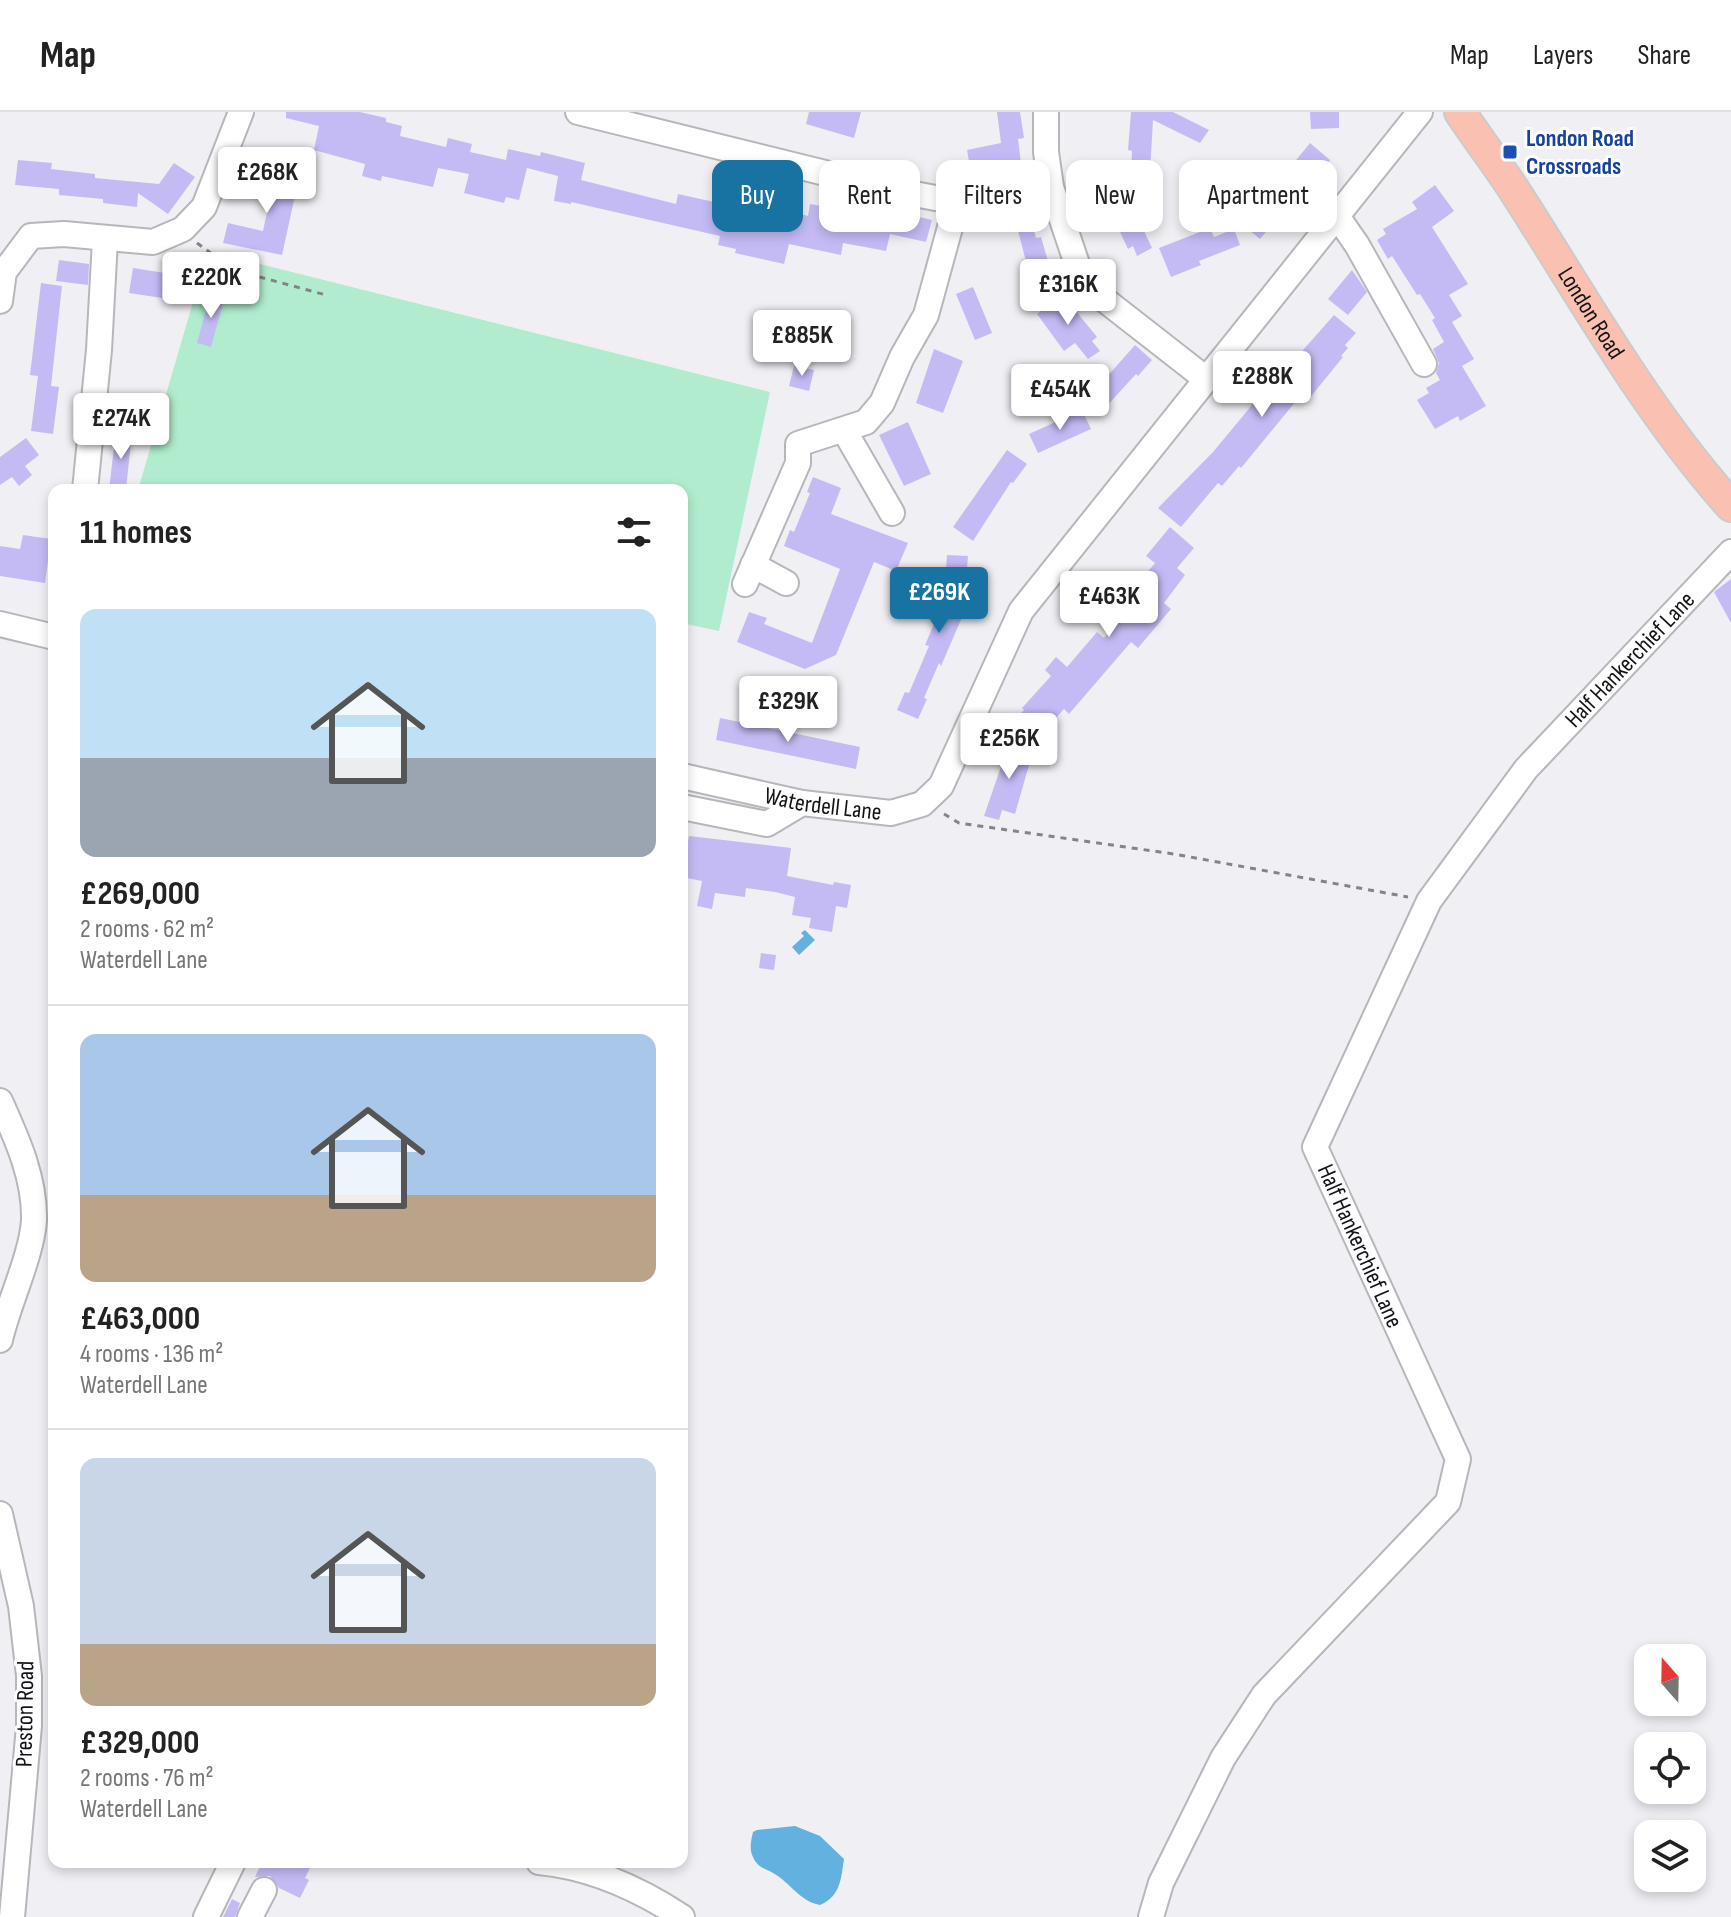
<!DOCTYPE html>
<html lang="en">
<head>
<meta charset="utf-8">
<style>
	body { margin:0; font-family:"Sofia Sans Condensed",sans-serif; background:#f2f2f2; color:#222; height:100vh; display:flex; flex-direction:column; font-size:30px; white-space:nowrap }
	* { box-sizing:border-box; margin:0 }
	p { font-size:26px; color:#767676 }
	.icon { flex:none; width:44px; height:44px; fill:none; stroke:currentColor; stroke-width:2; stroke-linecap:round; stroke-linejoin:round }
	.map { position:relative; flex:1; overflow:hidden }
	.panel { position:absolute; left:48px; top:372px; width:640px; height:1384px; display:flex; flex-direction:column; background:#fff; border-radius:16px; box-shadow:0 4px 12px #0003 }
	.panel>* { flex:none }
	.banner { position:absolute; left:712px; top:48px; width:760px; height:72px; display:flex; gap:16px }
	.needle { width:52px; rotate:340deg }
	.controls { position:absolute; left:1634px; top:1532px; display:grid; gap:16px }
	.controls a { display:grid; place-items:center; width:72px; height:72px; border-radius:16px; background:#fff; box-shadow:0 4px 12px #0003; font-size:40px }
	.price { position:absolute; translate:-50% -68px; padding:0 18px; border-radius:8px; background:#fff; color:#222; font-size:26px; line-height:52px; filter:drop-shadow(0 2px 4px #0008) }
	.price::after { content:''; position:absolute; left:50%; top:48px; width:24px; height:18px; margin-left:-12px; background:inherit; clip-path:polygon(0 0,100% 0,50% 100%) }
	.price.current { background:#1973a2; color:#fff }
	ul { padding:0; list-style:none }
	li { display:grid; align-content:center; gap:16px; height:424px; padding:0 32px }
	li+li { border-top:2px solid #e0e0e0 }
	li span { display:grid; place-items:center; height:248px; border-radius:16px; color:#555 }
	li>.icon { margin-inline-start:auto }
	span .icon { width:144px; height:144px; fill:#fffc; stroke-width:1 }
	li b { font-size:34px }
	h2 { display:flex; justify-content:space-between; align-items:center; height:96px; padding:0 32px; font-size:34px }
	.tag { padding:0 28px; border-radius:16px; background:#fff; box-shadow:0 4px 12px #0003; font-size:28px; line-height:72px }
	.tag.current { background:#1973a2; color:#fff }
	header { display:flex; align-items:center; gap:48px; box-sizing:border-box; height:112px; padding:0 40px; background:#fff; border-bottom:2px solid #e0e0e0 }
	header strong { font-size:38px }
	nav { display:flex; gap:44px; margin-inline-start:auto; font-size:28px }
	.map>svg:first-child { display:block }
	.green { fill:#b0eccd }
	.water { fill:#63b1df }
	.building { fill:#c4bbf5 }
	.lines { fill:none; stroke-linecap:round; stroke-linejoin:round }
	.minor-casing { stroke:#b7b6ba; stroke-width:28 }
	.major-casing { stroke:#cbcbcc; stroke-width:34 }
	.path { stroke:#848387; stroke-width:3; stroke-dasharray:6 6; stroke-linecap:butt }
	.minor { stroke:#fff; stroke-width:24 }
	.major { stroke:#fac1b2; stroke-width:30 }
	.transit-dot { fill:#1a4fb4; stroke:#fdfdff; stroke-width:3 }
	.labels { text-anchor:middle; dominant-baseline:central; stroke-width:6; stroke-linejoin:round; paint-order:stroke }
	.transit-label { font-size:24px; font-weight:bold; fill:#164399; stroke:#fdfdff; text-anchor:start }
	.street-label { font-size:24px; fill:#131315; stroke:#fdfdff }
</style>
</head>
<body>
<header>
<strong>Map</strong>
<nav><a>Map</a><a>Layers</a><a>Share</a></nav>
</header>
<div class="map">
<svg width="1731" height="1805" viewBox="0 0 1731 1805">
	<rect width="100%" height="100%" fill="#f0eff4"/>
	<path class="green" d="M208,139L770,280L719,519L682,511V378H138Z"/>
	<path class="water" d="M805,818L815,828L799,843L792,835L804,824L801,821Z
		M795,1714L820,1724L844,1747C841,1766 841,1784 820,1793C799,1789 791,1771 773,1761C764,1756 758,1756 753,1745C749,1737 751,1729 753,1720L757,1718Z"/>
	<path class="building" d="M286,0H360L386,6V10L402,14L400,24L446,35L448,26L472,32L470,40L506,48L508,37L540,44L541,40L585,51L581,68L676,92L678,82L800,109L801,102L808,104L810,92L838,97L839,94L853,97L855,90L932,108L926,130L890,122L886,139L843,131L841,143L789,132L784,152L735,141L736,137L718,133L720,124L571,90V92L554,89L558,64L527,56L519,88L506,85L504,91L464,81L469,62L438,56L433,75L382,64L381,69L362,64L365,52L314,38L319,14L286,6Z
		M809,0H861L854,26L806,12Z
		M997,0H1020L1024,26L1018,27L1022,60L972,66L967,38L1001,31Z
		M1131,0H1173L1209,18L1200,31L1153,8L1150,61L1131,60L1132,39L1128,38Z
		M1310,0H1339V16L1311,17Z
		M1310,31L1330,48L1315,67L1312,65L1281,102L1287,106L1276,120L1270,115L1260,127L1244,114L1257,98L1245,88L1268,60L1279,69Z
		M18,48L52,51L51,57L95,62V66L159,72L174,51L195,65L168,102L138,81L137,95L103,91V87L59,83V77L15,73Z
		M249,58L298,70L282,143L223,131L228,111L263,119L270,85L263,83L264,80L245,76Z
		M1133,61L1143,80L1129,87L1152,136L1137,144L1133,134L1128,137L1100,77Z
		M1435,73L1454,99L1432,115L1468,172L1449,183L1462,204L1452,210L1474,247L1462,254L1486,294L1460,309L1458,304L1435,317L1417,288L1429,281L1426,276L1440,268L1436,261L1439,251L1433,237L1444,230L1432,208L1435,206L1420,182L1417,183L1392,144L1388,147L1377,128L1386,122L1383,117L1417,97L1412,90Z
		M1027,94L1036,126L1041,125L1054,170L1033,176L1017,115L1013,116L1008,97Z
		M1210,116L1214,125L1234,117L1240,133L1199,149L1201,153L1171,165L1159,136Z
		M59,148L89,152L88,173L56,169Z
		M133,156L165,161L162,186L129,181Z
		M1352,158L1367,180L1348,203L1328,187Z
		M41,171L62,174L51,274L59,275L53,322L31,319L38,264L30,263Z
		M973,175L992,221L975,228L956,182Z
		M211,180L225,184L211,235L197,231Z
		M1062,182L1097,225L1092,229L1100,239L1088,247L1075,231L1064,239L1037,202Z
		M1334,203L1356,221L1345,233L1348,236L1341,244L1343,245L1308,288L1301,283L1241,356L1239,354L1222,374L1218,371L1181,415L1158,396L1213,340L1272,269L1274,271Z
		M1135,233L1152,248L1138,264L1136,262L1104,297L1090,284Z
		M934,237L963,249L943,301L916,291Z
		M794,254L814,258L809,279L789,274Z
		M1082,298L1091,317L1038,341L1029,322Z
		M908,310L931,362L904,374L879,323Z
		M116,318L132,320L126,378H109Z
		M26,326L39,343L25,354L32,363L19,374L12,365L0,373V345Z
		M1007,338L1027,352L1013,371L1011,370L973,429L953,415Z
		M813,365L841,376L831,402L908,431L896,459L874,450L836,543L805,557L737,530L749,500L767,506L764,512L812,531L840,457L784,434L790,418L794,420L810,381L807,380Z
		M1170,415L1194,436L1177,456L1185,463L1164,491L1171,497L1138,536L1131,530L1069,602L1064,597L1035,629L1014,609L1024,598L1022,596L1051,564L1045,558L1056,545L1067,555L1097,520L1104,526L1137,486L1131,480L1155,451L1146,444Z
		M23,423L51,427L45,471L0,464V434L20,437Z
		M947,443L968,444L963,503L941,554L939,551L924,586L927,587L918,607L897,598L905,580L909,581L929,534L925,533L934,512L942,515Z
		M1731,467V511L1714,480Z
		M720,606L860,635L856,657L716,628Z
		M1005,630L1033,639L1015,702L1002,698L999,708L984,704L1004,646L1000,645Z
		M689,724L791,736L787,764L833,773L834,770L851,773L847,796L836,794L832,820L809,816L811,806L792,803L795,785L775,780L746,776L745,785L715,781L712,797L697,794L702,769L682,765Z
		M761,841L776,843L774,858L759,856Z
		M262,1750H313L305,1766L309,1768L300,1786L279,1776L270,1764L255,1765Z
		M232,1787L240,1791L235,1805H223Z"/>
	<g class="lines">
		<g class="minor-casing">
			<g id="minor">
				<path d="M578,0L898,79L957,90L1051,75"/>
				<path d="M1046,0V40L1051,75L1078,155L1092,178L1206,267"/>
				<path d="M1337,104L1357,133L1424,252"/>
				<path d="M0,189L4,160L31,124L64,122L153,130L183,117L204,95L241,0"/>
				<path d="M844,318L892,401"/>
				<path d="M85,378L99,238L105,128"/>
				<path d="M753,453L786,471"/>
				<path d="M745,472L798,351V332L866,310L882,291L902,245L926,203L957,90"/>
				<path d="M0,512L54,525"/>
				<path id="s1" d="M682,664L802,691L891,701L922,692L941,674L1021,499L1420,0"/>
				<path d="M682,695L767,712L802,691"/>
				<path d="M0,989C17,1027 35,1066 34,1108C32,1143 8,1192 0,1228"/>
				<path d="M0,1402L21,1494L29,1564V1614L12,1805"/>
				<path d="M539,1750C592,1755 638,1776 682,1805"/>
				<path d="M206,1805L233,1750"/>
				<path d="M250,1805L264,1778"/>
				<path id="s2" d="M1151,1805L1161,1771L1223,1646L1264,1583L1448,1390L1458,1347L1315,1035L1429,789L1526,657L1731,440"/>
			</g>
		</g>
		<g class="major-casing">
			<g id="major">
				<path id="s3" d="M1460,0C1478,27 1498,53 1516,81C1585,188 1646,299 1731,394"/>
			</g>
		</g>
		<path class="path" d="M197,131L234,158L326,183
			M944,702L959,711L1174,742L1408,785"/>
		<use href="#minor" class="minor"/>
		<use href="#major" class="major"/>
	</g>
	<rect class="transit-dot" x="1502" y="32" width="16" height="16" rx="4"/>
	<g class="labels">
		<g class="transit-label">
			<text x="1526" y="26">London Road<tspan x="1526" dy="28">Crossroads</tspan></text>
		</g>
		<g class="street-label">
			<text stroke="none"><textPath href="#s3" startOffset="240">London Road</textPath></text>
			<text stroke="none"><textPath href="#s2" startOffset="1490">Half Hankerchief Lane</textPath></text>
			<text stroke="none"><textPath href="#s1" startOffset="144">Waterdell Lane</textPath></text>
			<text transform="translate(1360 1134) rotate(66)">Half Hankerchief Lane</text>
			<text transform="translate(25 1602) rotate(-89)">Preston Road</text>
		</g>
	</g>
</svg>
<div class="controls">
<a><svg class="needle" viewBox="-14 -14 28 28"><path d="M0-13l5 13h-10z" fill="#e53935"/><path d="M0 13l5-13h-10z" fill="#767676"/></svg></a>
<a><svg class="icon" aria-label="locate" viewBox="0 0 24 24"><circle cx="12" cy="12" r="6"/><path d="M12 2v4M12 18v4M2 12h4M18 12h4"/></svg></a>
<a><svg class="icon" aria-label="layers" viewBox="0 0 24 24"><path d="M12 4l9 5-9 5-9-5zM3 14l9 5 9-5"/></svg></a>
</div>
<b class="price" style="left:267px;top:103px">£268K</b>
<b class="price" style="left:211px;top:208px">£220K</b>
<b class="price" style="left:1068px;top:215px">£316K</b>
<b class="price" style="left:802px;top:266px">£885K</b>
<b class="price" style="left:1262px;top:307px">£288K</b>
<b class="price" style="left:1060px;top:320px">£454K</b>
<b class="price" style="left:121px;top:349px">£274K</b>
<b class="price current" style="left:939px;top:523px">£269K</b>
<b class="price" style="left:1109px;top:527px">£463K</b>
<b class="price" style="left:788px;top:632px">£329K</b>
<b class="price" style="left:1009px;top:669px">£256K</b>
<div class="banner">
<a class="tag current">Buy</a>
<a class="tag">Rent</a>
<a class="tag">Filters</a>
<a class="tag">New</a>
<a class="tag">Apartment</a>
</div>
<section class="panel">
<h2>11 homes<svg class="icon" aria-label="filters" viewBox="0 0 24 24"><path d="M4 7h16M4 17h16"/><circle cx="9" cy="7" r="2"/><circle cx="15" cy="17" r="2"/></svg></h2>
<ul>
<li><span style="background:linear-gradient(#bfe0f5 60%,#9aa5b1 0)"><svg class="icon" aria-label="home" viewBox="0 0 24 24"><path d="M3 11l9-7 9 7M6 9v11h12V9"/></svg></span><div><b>£269,000</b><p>2 rooms · 62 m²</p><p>Waterdell Lane</p></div></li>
<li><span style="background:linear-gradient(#a9c7e8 65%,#b9a48a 0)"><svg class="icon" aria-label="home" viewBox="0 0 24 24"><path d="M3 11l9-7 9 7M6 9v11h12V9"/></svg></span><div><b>£463,000</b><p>4 rooms · 136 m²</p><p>Waterdell Lane</p></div></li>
<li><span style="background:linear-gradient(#c9d6e8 75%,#b9a48a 0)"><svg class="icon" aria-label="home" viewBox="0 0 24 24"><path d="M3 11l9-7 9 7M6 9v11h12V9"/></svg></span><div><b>£329,000</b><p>2 rooms · 76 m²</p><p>Waterdell Lane</p></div></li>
</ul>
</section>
</div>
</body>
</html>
